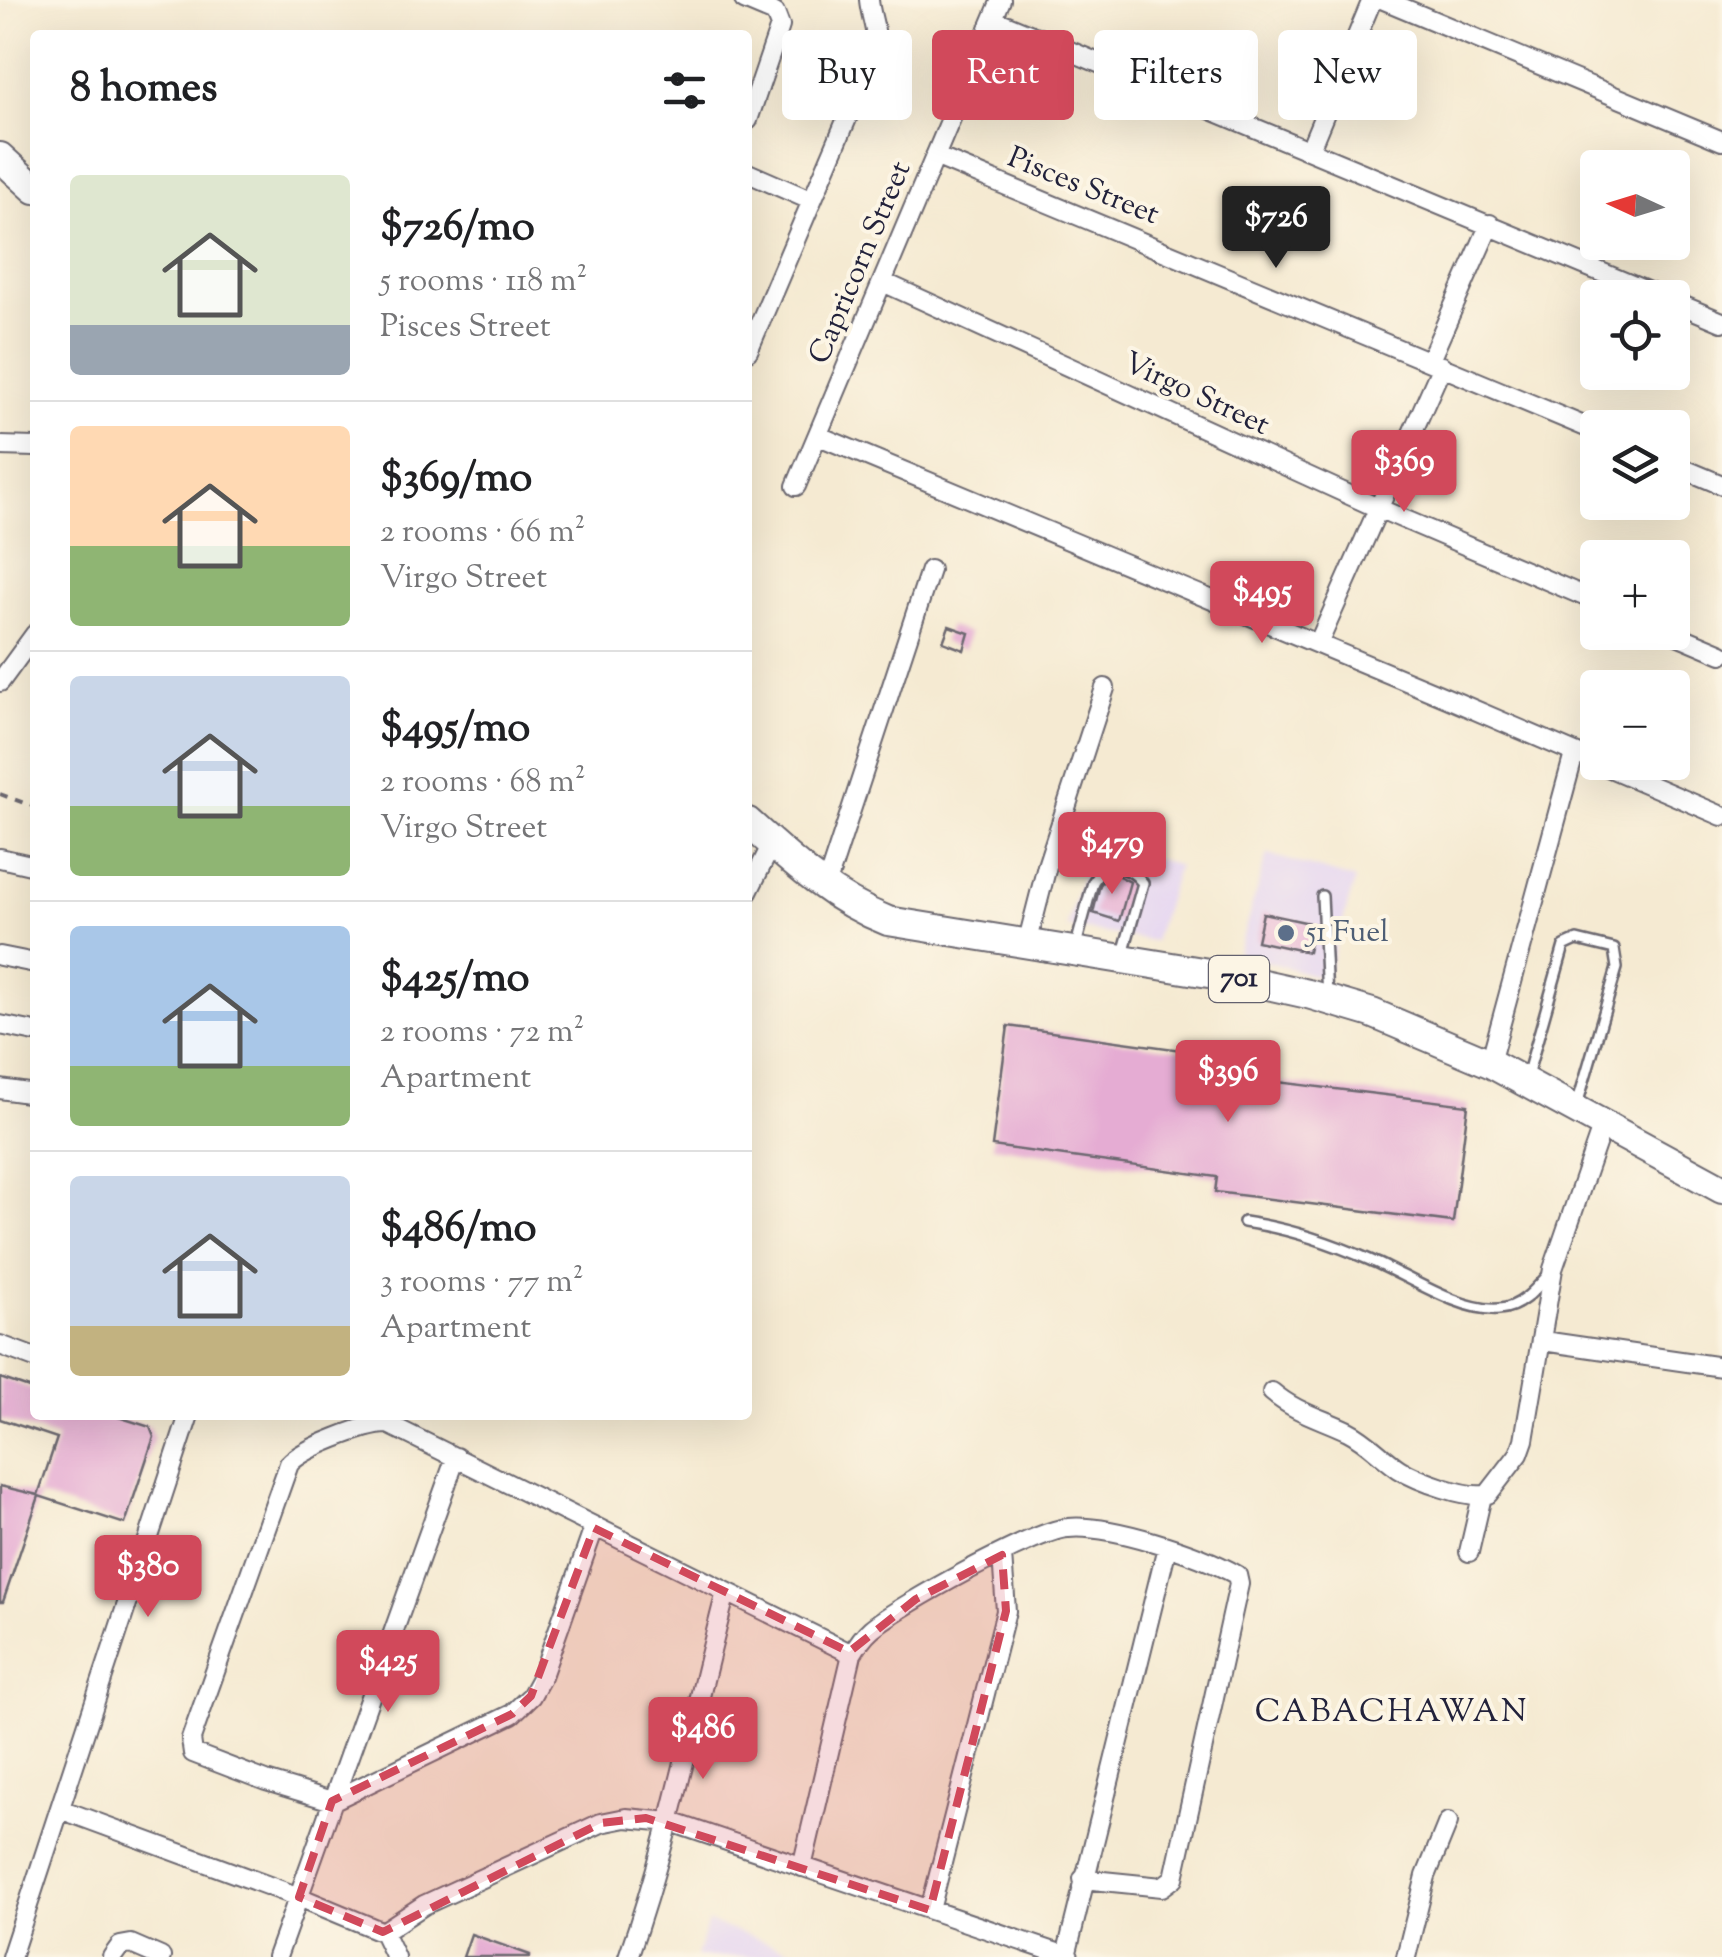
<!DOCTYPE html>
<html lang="en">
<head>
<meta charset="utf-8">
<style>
	body { margin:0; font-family:"Sorts Mill Goudy",serif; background:#f2f2f2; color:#202124; height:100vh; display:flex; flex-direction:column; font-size:38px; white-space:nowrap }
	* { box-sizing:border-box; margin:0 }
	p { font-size:32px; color:#757577 }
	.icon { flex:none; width:55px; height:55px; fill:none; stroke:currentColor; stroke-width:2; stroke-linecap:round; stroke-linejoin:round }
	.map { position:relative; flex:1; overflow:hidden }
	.panel { position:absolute; left:30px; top:30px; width:722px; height:1390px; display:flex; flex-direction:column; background:#fff; border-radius:10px; box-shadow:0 10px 40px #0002 }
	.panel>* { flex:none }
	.guide { position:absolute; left:782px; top:30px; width:788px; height:90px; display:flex; gap:20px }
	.needle { width:65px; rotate:274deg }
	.controls { position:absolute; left:1580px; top:150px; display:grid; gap:20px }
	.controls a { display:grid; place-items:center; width:110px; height:110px; border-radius:10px; background:#fff; box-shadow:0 10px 40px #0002; font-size:50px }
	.price { position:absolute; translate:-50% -85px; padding:0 22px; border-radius:10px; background:#d1495b; color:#fff; font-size:32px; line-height:65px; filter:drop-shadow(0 2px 5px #0008) }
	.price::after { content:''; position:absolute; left:50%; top:60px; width:30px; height:22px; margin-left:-15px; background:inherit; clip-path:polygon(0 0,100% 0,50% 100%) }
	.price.on { background:#222; color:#fff }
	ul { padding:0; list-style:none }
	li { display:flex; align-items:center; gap:30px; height:250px; padding:0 40px }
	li+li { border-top:2px solid #e0e0e0 }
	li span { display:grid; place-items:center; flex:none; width:280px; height:200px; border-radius:10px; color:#555 }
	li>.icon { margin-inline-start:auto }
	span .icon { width:120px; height:120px; fill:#fffc; stroke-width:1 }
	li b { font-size:42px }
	h2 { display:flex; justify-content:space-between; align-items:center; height:120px; padding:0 40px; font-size:42px }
	.tag { padding:0 35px; border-radius:10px; background:#fff; box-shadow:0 10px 40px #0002; font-size:35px; line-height:90px }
	.tag.on { background:#d1495b; color:#fff }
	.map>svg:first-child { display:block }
	.built { fill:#e3d3f3 }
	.building { fill:#e5acd3 }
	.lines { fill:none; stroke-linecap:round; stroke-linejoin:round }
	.lane-casing { stroke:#6c6870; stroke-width:14 }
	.street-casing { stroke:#6c6870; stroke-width:22 }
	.primary-casing { stroke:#6c6870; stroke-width:32 }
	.path { stroke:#6c6870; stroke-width:4; stroke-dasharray:8 8; stroke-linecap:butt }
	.lane { stroke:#fff; stroke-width:9 }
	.street { stroke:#fff; stroke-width:18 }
	.primary { stroke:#fff; stroke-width:28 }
	.marked { fill:#d1495b; fill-opacity:0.2; stroke:#d1495b; stroke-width:8; stroke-dasharray:20 12; stroke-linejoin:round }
	.service-dot { fill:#5c6f8a; stroke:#fcf5e5; stroke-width:4 }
	.labels { text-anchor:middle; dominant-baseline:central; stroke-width:8; stroke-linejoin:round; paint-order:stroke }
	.shield { fill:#fcf5e5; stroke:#63616e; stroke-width:2.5 }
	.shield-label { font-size:28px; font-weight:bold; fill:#22223b }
	.street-label { font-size:30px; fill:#22223b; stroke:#fcf5e5 }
	.service-label { font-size:30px; fill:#4e5e75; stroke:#fcf5e5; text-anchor:start }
	.neighbourhood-label { font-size:32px; letter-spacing:2.5px; fill:#22223b; stroke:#fcf5e5 }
</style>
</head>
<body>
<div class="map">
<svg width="1722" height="1957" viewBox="0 0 1722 1957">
	<rect width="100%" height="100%" fill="#fcf5e5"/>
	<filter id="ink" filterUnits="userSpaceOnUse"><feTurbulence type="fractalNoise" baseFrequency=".01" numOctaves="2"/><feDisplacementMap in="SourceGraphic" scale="20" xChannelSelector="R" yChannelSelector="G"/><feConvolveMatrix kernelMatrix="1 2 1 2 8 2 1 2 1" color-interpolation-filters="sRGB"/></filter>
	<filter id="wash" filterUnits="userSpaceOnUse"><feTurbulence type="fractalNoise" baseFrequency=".0048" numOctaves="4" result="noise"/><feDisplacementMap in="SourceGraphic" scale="40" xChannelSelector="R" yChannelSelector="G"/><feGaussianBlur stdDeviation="2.25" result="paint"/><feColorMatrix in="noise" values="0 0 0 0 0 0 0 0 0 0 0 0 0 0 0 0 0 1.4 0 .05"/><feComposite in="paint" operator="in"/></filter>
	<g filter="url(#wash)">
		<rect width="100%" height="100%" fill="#f5ead2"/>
		<path class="built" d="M1093,837L1178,866L1154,941L1067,927Z
			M1267,854L1355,880L1326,979L1238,953Z
			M708,1922L810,1957H696Z"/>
		<g id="blocks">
			<path class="building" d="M949,626L969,633L964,650L943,642Z
				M1117,875L1130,882L1119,921L1093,913L1100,885L1106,877Z
				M1263,913L1314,924L1308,952L1257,941Z
				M1008,1026L1232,1057L1229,1076L1468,1105L1453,1222L1215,1192L1217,1177L992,1146Z
				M0,1378L35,1390V1415H112L150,1427L154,1437L125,1524L39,1496L3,1602H0V1486L38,1495L57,1438L0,1419Z
				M471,1934L530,1955V1957H463Z"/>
		</g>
	</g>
	<g filter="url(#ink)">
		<use href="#blocks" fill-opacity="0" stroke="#6c6870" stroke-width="2.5"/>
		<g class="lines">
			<g class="lane-casing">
				<path id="lane" d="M1322,896L1327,997
					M1075,949L1093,882L1101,870C1118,863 1132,869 1143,883L1122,957
					M1526,1080L1564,946L1577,940L1614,949L1617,968L1577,1105
					M1244,1222C1288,1228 1329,1242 1370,1260C1406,1275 1460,1312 1499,1309C1520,1308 1535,1290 1548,1275"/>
			</g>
			<g class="street-casing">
				<path id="street" d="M744,0L775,13L780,26L748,120
					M1384,0L1722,141
					M993,19L1663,298
					M1310,149L1372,0
					M935,156L1598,432
					M748,173L810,200
					M883,282L1380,509L1598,602
					M1672,301L1722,322
					M748,351L874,55C880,34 871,21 869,0
					M1430,360L1490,224
					M819,436L1447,698L1722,816
					M0,446L35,447
					M1672,464L1722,485
					M796,486L1001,0
					M1670,632L1722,654
					M1318,644L1442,366
					M0,682L35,634
					M0,858L35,866
					M825,889L930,570
					M748,892L772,844
					M1027,944L1047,866L1105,688
					M0,956L35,963
					M0,1025L35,1032
					M1490,1063L1574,754
					M0,1089L35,1094
					M1543,1341L1722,1367
					M0,1345L35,1358
					M1272,1392C1295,1412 1321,1418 1348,1431C1368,1441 1381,1457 1399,1469C1416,1480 1469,1500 1488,1494L1519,1454L1524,1440L1553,1269L1603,1124
					M594,1528L542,1676L531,1696L512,1714L332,1801L266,1781L193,1753L191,1739L289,1464C303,1448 366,1424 388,1424L852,1654C857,1645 862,1637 871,1629C898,1606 1035,1530 1068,1528C1110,1524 1200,1554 1237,1575L1239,1584L1174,1878L1162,1887L1083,1879
					M1469,1552L1482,1496
					M60,1809L299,1897L383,1932L424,1905L601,1823L626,1818L671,1822L1069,1957
					M802,1867L852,1654
					M930,1910L1006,1611L1002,1555
					M383,1932L395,1957
					M1066,1956L1167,1547
					M11,1957L189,1415
					M112,1957L120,1946L131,1944L161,1957
					M277,1957L456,1457
					M628,1957C670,1838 694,1714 726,1592
					M1406,1957L1426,1876L1448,1822"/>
			</g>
			<g class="primary-casing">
				<path id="primary" d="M0,157L35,189
					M748,822C792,862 832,899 888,921L1227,976L1308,994L1372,1013L1490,1063L1722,1189"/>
			</g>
			<path class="path" d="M0,794L35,807"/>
			<use href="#lane" class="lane"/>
			<use href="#street" class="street"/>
			<use href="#primary" class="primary"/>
		</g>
	</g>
	<path class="marked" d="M594,1528L849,1652L916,1599L1002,1555L1006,1611L930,1910L646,1818L601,1823L383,1932L299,1897L332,1801L512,1714L531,1696Z"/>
	<circle class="service-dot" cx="1286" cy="933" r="10"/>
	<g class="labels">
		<rect class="shield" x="1209" y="956" width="60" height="46" rx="8"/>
		<g class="shield-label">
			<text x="1239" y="979">701</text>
		</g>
		<g class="street-label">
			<text transform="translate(1083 187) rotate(22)">Pisces Street</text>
			<text transform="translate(861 263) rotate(-67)">Capricorn Street</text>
			<text transform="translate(1196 395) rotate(25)">Virgo Street</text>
		</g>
		<g class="service-label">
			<text x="1306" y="933">51 Fuel</text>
		</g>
		<g class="neighbourhood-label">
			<text x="1392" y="1713">CABACHAWAN</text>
		</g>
	</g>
</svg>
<div class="controls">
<a><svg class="needle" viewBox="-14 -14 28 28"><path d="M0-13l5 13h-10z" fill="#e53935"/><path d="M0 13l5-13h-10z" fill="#757577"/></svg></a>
<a><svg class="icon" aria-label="locate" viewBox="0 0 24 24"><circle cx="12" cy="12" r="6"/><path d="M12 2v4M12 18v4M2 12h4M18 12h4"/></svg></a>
<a><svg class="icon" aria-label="layers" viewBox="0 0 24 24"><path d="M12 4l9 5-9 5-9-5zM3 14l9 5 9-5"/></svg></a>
<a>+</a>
<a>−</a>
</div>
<b class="price on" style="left:1276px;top:271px">$726</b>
<b class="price" style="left:1404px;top:515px">$369</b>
<b class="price" style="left:1262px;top:646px">$495</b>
<b class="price" style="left:1112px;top:897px">$479</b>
<b class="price" style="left:1228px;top:1125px">$396</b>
<b class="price" style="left:148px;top:1620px">$380</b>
<b class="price" style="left:388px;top:1715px">$425</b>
<b class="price" style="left:703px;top:1782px">$486</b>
<div class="guide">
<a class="tag">Buy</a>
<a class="tag on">Rent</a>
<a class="tag">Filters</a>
<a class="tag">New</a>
</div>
<section class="panel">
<h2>8 homes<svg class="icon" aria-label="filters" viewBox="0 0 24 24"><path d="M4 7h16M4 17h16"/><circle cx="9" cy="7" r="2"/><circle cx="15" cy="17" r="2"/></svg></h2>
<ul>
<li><span style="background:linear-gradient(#dfe7d0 75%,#9aa5b1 0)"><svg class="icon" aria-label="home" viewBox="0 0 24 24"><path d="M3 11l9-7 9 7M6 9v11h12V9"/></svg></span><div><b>$726/mo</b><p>5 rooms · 118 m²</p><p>Pisces Street</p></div></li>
<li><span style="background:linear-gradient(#ffd9b3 60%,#8fb573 0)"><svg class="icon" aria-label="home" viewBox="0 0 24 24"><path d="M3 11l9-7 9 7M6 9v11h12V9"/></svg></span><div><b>$369/mo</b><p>2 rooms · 66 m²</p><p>Virgo Street</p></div></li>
<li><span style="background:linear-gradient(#c9d6e8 65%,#8fb573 0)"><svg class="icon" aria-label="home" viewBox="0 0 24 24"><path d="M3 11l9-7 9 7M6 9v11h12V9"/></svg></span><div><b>$495/mo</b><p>2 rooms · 68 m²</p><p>Virgo Street</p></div></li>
<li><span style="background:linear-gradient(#a9c7e8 70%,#8fb573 0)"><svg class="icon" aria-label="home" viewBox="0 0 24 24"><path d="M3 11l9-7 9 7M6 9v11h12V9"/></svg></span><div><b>$425/mo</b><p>2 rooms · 72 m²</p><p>Apartment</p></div></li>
<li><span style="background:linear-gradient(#c9d6e8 75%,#c2b280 0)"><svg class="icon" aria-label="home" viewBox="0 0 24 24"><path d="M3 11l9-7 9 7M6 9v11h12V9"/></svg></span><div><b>$486/mo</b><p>3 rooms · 77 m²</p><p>Apartment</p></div></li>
</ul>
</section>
</div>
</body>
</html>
